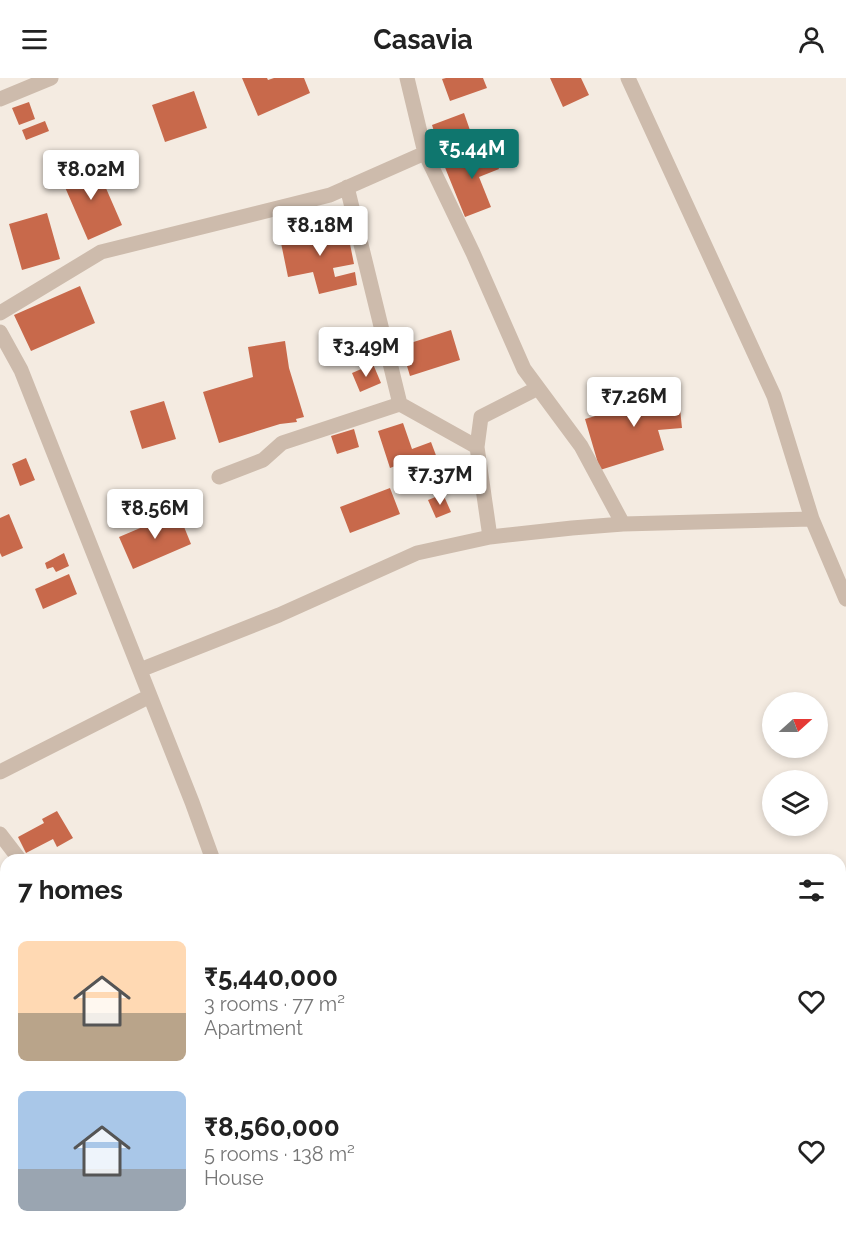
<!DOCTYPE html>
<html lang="en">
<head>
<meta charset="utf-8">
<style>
	body { margin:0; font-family:Raleway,sans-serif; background:#f6f6f6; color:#222; height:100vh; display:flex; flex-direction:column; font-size:22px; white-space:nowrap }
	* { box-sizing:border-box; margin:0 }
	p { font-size:20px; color:#767676 }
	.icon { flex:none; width:33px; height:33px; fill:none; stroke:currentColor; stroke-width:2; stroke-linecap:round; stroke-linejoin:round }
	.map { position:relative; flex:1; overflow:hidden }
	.panel { position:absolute; left:0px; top:776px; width:846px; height:386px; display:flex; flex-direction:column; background:#fff; border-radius:18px 18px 0 0; box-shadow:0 3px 9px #0003 }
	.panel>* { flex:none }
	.needle { width:39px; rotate:69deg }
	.tools { position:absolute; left:762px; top:614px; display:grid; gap:12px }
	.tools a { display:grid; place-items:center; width:66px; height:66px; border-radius:50%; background:#fff; box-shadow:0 3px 9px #0003; font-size:30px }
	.price { position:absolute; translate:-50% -51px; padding:0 14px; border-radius:6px; background:#fff; color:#222; font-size:20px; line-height:39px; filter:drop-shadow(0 2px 3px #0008) }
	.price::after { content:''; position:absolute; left:50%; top:36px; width:18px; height:14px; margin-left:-9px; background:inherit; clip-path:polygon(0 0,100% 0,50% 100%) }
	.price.selected { background:#0f766e; color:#fff }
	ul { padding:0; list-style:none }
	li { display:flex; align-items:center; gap:18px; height:150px; padding:0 18px }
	li span { display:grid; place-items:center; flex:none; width:168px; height:120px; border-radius:9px; color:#555 }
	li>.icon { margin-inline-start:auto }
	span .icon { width:72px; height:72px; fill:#fffc; stroke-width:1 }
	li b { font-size:26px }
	h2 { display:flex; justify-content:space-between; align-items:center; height:72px; padding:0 18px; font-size:26px }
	header { display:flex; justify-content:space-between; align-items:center; height:78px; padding:0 18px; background:#fff; font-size:27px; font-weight:700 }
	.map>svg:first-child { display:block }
	.building { fill:#c8694b }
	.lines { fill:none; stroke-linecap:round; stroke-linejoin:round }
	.minor { stroke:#cdbbac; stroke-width:15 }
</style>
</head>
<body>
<header><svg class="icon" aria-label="menu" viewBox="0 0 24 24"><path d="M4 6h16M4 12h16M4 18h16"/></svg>Casavia<svg class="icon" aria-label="person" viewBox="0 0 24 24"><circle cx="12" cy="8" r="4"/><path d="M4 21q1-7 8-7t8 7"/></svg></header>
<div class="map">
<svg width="846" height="1160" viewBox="0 0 846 1160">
	<rect width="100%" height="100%" fill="#f4ebe1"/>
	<path class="building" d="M242,0H267L268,2L274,0H304L310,15L258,38Z
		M446,0H483L487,10L450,23L442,1Z
		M550,0H581L589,17L563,29Z
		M194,13L207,50L165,64L152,27Z
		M29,24L35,41L19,47L12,30Z
		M464,35L472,58L439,69L432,47Z
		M45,43L49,53L26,62L22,52Z
		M491,69L499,91L479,99L491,129L465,139L444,87Z
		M95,85L122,147L88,162L61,100Z
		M47,135L60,181L22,192L9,146Z
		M346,146L354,186L333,190L335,199L355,194L357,207L319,216L313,194L288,199L280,160Z
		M80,208L95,245L31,273L14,237Z
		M451,252L460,282L410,298L401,268Z
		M285,263L289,290L304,339L296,341L297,344L280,346L219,365L203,314L253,299L248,269Z
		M373,286L381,305L360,314L352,295Z
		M678,311L682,350L658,352L664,372L600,392L585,341L636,326L635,316Z
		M164,323L176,361L142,371L130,333Z
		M403,345L412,371L431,364L437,380L441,378L447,393L429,400L424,389L418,391L414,381L390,390L378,353Z
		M354,351L359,369L337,376L331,358Z
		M26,380L35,402L20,408L12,386Z
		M390,410L400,436L350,455L340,429Z
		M443,416L451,434L436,440L428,422Z
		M178,434L191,466L133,491L119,459Z
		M9,436L23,470L2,479L0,475V440Z
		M64,475L69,488L56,494L53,489L47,491L45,485Z
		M69,496L77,516L43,531L35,511Z
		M57,733L73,760L57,769L53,761L26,775L18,759L44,745L42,741Z"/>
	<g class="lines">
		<path class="minor" d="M407,0L425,75L473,175L524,291L581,368L623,446
			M628,0L774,318L812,441L846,521
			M0,21L51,0
			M347,109L400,326
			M0,235L101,174L330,117L425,75
			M0,254L21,292L192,724L213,782
			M219,399L263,382L282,365L400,326L477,369
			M490,459L477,369L481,339L538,310
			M140,592L279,537L417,475L490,459L572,450L623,446L812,441
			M0,694L150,618
			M0,756L20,782
			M840,889L846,888
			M0,1005L6,1004
			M840,1125L846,1128
			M204,1155L210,1160
			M387,1155L389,1160"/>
	</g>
</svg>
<div class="tools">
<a><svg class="needle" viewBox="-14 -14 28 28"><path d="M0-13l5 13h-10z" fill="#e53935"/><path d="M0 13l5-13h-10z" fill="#767676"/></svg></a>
<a><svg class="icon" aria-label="layers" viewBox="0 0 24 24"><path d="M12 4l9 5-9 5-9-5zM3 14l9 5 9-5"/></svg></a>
</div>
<b class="price selected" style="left:472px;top:102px">₹5.44M</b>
<b class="price" style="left:91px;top:123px">₹8.02M</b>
<b class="price" style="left:320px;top:179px">₹8.18M</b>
<b class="price" style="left:366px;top:300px">₹3.49M</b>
<b class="price" style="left:634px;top:350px">₹7.26M</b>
<b class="price" style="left:440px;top:428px">₹7.37M</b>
<b class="price" style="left:155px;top:462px">₹8.56M</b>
<section class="panel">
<h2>7 homes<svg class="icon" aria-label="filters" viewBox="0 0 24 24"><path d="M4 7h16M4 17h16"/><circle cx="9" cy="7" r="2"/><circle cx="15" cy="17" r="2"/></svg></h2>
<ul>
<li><span style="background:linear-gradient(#ffd9b3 60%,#b9a48a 0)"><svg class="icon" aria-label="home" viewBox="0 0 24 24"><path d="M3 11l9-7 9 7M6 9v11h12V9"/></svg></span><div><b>₹5,440,000</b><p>3 rooms · 77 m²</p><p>Apartment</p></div><svg class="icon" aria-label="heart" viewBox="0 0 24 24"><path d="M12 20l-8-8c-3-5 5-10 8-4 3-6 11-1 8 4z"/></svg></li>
<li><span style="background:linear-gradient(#a9c7e8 65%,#9aa5b1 0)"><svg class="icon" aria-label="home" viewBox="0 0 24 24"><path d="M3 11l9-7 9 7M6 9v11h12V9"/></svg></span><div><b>₹8,560,000</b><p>5 rooms · 138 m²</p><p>House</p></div><svg class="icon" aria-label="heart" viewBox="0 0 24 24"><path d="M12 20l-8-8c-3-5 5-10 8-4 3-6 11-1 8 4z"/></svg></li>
</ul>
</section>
</div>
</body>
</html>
